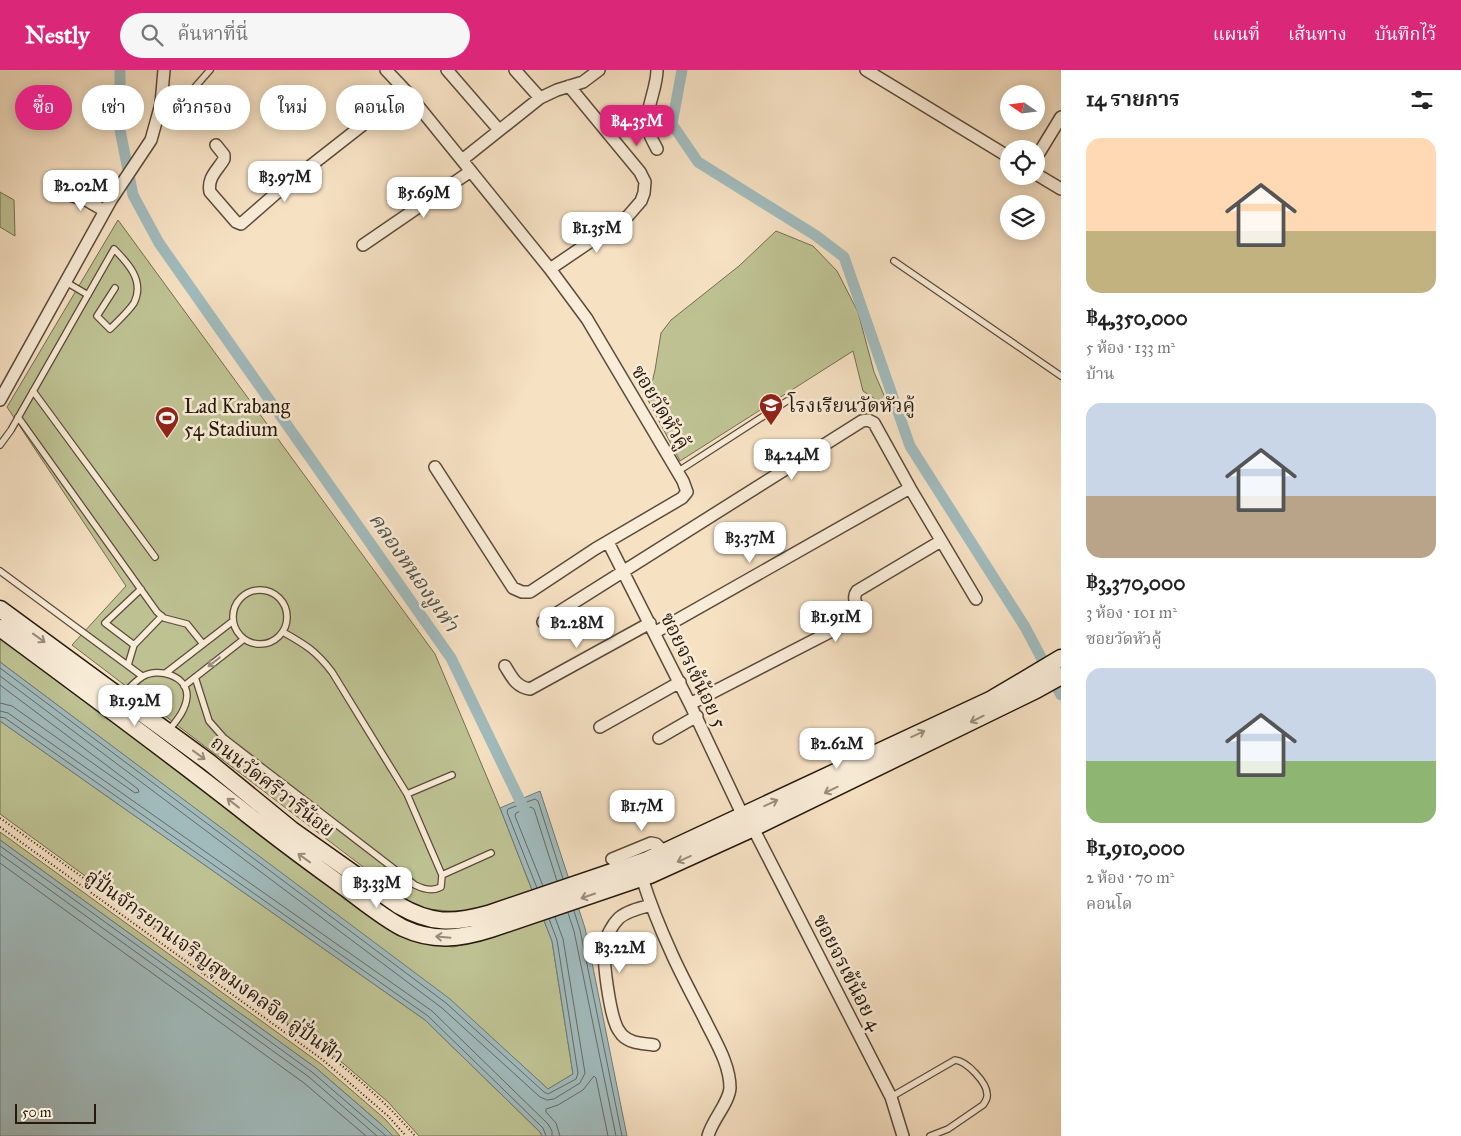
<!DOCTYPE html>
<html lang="th">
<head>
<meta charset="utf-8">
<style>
	body { margin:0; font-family:"IM FELL Great Primer","Noto Serif Thai",serif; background:#f6f6f6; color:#222; height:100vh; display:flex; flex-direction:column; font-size:19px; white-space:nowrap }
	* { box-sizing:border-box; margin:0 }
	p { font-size:16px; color:#767676 }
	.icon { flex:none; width:28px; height:28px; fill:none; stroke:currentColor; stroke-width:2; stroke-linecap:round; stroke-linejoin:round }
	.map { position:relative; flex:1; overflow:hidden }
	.side { display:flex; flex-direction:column; background:#fff; width:400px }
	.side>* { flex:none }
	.hud { position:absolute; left:15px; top:15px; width:475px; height:45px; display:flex; gap:10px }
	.needle { width:32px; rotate:284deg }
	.buttons { position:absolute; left:1000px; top:15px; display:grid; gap:10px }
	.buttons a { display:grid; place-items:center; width:45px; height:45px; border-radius:50%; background:#fff; box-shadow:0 2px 12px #0003; font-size:25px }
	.scale { position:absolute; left:15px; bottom:12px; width:81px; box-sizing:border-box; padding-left:5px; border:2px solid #27190c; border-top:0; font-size:14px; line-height:18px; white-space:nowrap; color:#27190c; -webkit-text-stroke:4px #f9ecd8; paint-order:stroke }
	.price { position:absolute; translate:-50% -42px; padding:0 11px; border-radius:10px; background:#fff; color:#222; font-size:16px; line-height:32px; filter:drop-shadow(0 1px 2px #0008) }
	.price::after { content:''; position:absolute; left:50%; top:30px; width:15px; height:11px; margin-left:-8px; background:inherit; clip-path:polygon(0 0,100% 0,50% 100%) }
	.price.selected { background:#db2777; color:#fff }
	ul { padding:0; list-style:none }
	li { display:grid; align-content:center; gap:10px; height:265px; padding:0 25px }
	li span { display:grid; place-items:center; height:155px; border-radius:15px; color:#555 }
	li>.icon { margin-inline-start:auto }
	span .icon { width:90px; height:90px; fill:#fffc; stroke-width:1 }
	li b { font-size:21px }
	h2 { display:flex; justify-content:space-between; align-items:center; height:60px; padding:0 25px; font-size:21px }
	.pill { padding:0 18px; border-radius:22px; background:#fff; box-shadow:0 2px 12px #0003; font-size:18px; line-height:45px }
	.pill.selected { background:#db2777; color:#fff }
	header { display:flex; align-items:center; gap:30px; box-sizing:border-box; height:70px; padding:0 25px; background:#db2777; color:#fff }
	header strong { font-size:24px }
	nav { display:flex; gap:28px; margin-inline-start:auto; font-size:18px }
	.search { width:350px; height:45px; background:#f6f6f6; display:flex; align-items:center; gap:12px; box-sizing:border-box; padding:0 18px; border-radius:28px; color:#767676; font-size:19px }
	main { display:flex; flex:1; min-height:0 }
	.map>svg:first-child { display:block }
	.green { fill:#bec293; stroke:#726e50 }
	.water { fill:#a1bbbd; stroke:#707a76 }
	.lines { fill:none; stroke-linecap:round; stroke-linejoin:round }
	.shore { stroke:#646a64; stroke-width:1 }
	.canal { stroke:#a1bbbd; stroke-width:11 }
	.service-casing { stroke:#5b4b3a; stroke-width:8 }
	.minor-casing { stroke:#5b4b3a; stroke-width:14 }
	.secondary-casing { stroke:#27190c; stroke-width:19 }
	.path { stroke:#27190c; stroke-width:2; stroke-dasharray:1 2.5; stroke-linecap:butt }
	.service { stroke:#f9ecd8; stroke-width:5.5 }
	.minor { stroke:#f9ecd8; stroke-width:11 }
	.secondary { stroke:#f9ecd8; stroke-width:16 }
	.oneway { stroke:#9a8d7c }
	.labels { text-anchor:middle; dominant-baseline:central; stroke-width:5; stroke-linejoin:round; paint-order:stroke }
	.poi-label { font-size:20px; fill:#27190c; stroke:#f9ecd8; text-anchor:start }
	.street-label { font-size:20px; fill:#27190c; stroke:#f9ecd8 }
	.water-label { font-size:21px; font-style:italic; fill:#52524a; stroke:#f9ecd8 }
</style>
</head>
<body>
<header>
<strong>Nestly</strong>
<div class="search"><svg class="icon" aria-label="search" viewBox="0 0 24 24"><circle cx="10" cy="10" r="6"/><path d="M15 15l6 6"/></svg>ค้นหาที่นี่</div>
<nav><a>แผนที่</a><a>เส้นทาง</a><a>บันทึกไว้</a></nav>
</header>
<main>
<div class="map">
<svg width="1061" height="1066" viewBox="0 0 1061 1066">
	<rect width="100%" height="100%" fill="#f6e1c3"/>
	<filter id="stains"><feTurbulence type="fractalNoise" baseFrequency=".004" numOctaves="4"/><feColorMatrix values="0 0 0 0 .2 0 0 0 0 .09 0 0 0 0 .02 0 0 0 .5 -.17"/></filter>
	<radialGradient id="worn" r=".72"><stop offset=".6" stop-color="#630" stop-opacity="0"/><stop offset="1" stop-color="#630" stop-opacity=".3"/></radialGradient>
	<path class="green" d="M0,122L14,130L15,166L0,157Z
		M118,150L435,584L500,738L552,871L573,1004L548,1019L449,929L0,592V562L414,870L453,877L495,867L484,837L460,842L417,838L72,575L126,516L7,337Z
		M776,161L813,176L837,201L858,242L874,302L890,339L863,321L853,281L680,391L648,330L655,300L661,263L671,250L739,196Z
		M0,651L425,950L540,1062L542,1066H419L388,1032L344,994L0,744Z
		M0,762L321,994L385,1049L400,1066H393L382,1055L316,998L0,770Z"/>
	<path class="water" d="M0,592L450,929L548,1019L573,1004L552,871L500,738L540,721L585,858L627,1066H542L540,1062L425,950L0,651Z
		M0,770L316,998L382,1055L393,1066H0Z"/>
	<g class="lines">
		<path class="shore" d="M0,598L446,933L544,1022L548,1024L576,1009L578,1003L557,870L549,849
			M0,606L442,938L540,1027L547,1030L554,1029L580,1013L585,1003L563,869L555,847
			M0,615L138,719L139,722L135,723L12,636L0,633
			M0,641L8,643L432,941L548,1054L552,1061V1066
			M0,647L5,648L428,946L543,1058L546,1066
			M0,776L312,1002L386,1066
			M0,784L309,1007L377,1066
			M0,793L304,1013L366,1066
			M543,816L515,746L516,743L531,737L534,739L557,811
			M537,818L507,742L508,739L535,729L538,731L563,809
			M574,841L580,860L622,1066
			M568,843L574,861L616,1066
			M560,1066L556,1053L546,1042V1039L558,1035L583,1020L594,1006L596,1008L608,1066"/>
		<path class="canal" d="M120,0V60L133,125L159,173L451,588L526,743
			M682,0L672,54L698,92L815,165L844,187L910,376L1025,557L1061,625"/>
		<g class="service-casing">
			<path id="service" d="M161,34L175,33L188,25L210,0
				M894,191L1061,306
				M66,212L88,225
				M33,321L155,487
				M18,347L157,542L164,548L187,554L203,574
				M0,375L11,360L114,179C128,193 145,211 134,233C128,242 118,251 110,259L97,246L115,218
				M677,402L787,331
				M0,501L142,606
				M233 547a27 27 0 1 1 54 0a27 27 0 1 1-54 0Z
				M134,575L105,553L141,519
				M128,595L134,575L162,546
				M167,602L233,551
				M195,607L209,651L224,668L415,815C423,819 432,822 441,817L442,805L407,724L332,602C316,581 306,575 283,562
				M184,616L244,569
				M122,626C128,619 134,612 142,607C157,597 187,605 187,626C186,640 177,650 169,660
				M407,724L452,705
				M442,805L491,783
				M891,1027L955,990C967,991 987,1013 987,1024C988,1029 985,1032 983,1035L948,1059L930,1066"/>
		</g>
		<g class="minor-casing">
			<path id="minor" d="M386,0L406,21L550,199L587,249L683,411L687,422L682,428L595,479L530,522H522L513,518L435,397
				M447,0L499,60
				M515,0L540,28
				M657,0C657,21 642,43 650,65C652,70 655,75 657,79
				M866,0L1009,87
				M216,75L224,85V89C218,100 207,107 210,122L236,152L241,154L281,119L406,21
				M1036,88L1061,47
				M462,90L540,28L557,20L583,12L599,0
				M1036,104L1061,119
				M66,124L86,130L105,141
				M363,175L471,101
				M550,199L628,146L641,131L644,123L645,112L640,102L569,16
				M0,330L111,130L151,70L161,34L164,0
				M608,472L690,634L743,746
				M543,552L862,351L868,350L874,353L910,418L976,529
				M654,563L910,418
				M505,596C512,607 516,617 530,619L650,553
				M690,634L857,548L860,541C856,533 852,528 857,521L941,471
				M600,657L680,612
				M659,668L697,646
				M753,758L891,1027L903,1066
				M612,789L651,773L656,774L664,782
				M642,808C650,833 660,858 671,882C681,905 694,928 705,950C715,971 730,994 730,1018C729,1033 712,1050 708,1066
				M651,835C640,838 627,841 619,848C612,855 606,866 605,875C602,890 610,941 616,955C617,959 620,962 622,965C631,974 643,973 654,975"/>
		</g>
		<g class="secondary-casing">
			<path id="secondary" d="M0,539L210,693L292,760L398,835C431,854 452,854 488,844L647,790L992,629L1061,588
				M0,558C80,617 160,676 238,737C273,765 308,791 344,817C363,831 382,847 403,858C433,872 460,869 491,859L650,805L749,760L1036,620L1061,606"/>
		</g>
		<path class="path" d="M0,748L313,973C350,1001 385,1031 415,1066
			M0,757L323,990L388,1046L406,1066"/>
		<use href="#service" class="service"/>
		<use href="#minor" class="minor"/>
		<use href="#secondary" class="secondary"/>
	</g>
	<defs><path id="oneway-shaft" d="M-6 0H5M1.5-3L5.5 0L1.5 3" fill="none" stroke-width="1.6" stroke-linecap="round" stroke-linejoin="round" transform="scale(1.25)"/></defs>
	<g class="oneway">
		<use href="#oneway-shaft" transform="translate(39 568) rotate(36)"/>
		<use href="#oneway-shaft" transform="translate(214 592) rotate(142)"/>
		<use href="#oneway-shaft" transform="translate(977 649) rotate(154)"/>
		<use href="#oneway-shaft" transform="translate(918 664) rotate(-25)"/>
		<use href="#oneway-shaft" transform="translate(199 685) rotate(36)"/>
		<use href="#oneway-shaft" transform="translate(831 720) rotate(154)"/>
		<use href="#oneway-shaft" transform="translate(233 733) rotate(-142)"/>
		<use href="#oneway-shaft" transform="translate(771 733) rotate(-25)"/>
		<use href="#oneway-shaft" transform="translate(304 788) rotate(-144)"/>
		<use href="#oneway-shaft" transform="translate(684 789) rotate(156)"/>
		<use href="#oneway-shaft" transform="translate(588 826) rotate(161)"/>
		<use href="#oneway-shaft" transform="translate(443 867) rotate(-175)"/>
	</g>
	<defs>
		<g id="school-pin" transform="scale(1.25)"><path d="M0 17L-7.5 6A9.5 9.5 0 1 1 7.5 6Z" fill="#8f2418" stroke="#f9ecd8"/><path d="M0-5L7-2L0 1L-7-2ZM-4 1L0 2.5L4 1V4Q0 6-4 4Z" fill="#fff"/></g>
		<g id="stadium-pin" transform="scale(1.25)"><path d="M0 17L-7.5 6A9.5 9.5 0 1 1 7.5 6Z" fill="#8f2418" stroke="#f9ecd8"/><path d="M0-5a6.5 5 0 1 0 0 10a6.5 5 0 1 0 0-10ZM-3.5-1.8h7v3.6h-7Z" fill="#fff"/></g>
	</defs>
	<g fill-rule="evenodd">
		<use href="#school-pin" x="771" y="335"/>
		<use href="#stadium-pin" x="167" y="348"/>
	</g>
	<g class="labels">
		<g class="poi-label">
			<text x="788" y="335">โรงเรียนวัดหัวคู้</text>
			<text x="184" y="336">Lad Krabang<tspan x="184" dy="23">54 Stadium</tspan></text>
		</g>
		<g class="street-label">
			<text transform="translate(661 337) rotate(59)">ซอยวัดหัวคู้</text>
			<text transform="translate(694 600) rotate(64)">ซอยจรเข้น้อย 5</text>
			<text transform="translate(273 716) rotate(38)">ถนนวัดศรีวารีน้อย</text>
			<text transform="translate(215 896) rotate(36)">ลู่ปั่นจักรยานเจริญสุขมงคลจิต ลู่ปั่นฟ้า</text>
			<text transform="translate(848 902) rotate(63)">ซอยจรเข้น้อย 4</text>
		</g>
		<g class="water-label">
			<text transform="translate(414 502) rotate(55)">คลองหนองงูเห่า</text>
		</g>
	</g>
	<rect width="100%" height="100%" filter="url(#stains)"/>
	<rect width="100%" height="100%" fill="url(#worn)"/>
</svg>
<div class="buttons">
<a><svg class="needle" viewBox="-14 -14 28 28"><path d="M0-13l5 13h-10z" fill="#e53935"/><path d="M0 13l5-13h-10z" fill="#767676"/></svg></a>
<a><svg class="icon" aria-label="locate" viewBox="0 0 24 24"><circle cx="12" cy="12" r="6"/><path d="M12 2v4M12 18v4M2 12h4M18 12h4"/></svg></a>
<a><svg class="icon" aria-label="layers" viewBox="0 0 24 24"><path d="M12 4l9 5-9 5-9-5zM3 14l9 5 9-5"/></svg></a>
</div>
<div class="scale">50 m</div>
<b class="price selected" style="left:637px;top:77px">฿4.35M</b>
<b class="price" style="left:285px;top:133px">฿3.97M</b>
<b class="price" style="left:81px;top:142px">฿2.02M</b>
<b class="price" style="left:424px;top:149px">฿5.69M</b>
<b class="price" style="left:597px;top:184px">฿1.35M</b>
<b class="price" style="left:792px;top:411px">฿4.24M</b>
<b class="price" style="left:750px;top:494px">฿3.37M</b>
<b class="price" style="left:836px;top:573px">฿1.91M</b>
<b class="price" style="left:577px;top:579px">฿2.28M</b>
<b class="price" style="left:135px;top:657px">฿1.92M</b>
<b class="price" style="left:837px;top:700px">฿2.62M</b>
<b class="price" style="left:642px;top:762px">฿1.7M</b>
<b class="price" style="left:377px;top:839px">฿3.33M</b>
<b class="price" style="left:620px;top:904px">฿3.22M</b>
<div class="hud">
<a class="pill selected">ซื้อ</a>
<a class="pill">เช่า</a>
<a class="pill">ตัวกรอง</a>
<a class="pill">ใหม่</a>
<a class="pill">คอนโด</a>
</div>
</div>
<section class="side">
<h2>14 รายการ<svg class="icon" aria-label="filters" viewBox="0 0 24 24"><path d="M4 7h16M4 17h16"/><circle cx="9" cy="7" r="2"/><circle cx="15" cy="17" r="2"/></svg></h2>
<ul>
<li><span style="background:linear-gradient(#ffd9b3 60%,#c2b280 0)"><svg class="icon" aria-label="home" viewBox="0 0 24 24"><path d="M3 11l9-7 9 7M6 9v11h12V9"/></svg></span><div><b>฿4,350,000</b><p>5 ห้อง · 133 m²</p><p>บ้าน</p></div></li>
<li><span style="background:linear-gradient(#c9d6e8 60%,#b9a48a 0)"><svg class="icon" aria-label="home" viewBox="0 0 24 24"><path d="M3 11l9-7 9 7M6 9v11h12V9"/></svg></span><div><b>฿3,370,000</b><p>3 ห้อง · 101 m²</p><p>ซอยวัดหัวคู้</p></div></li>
<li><span style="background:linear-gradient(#c9d6e8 60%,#8fb573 0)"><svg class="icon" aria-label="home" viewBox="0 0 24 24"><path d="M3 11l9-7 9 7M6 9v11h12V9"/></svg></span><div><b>฿1,910,000</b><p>2 ห้อง · 70 m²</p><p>คอนโด</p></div></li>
</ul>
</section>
</main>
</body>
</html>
